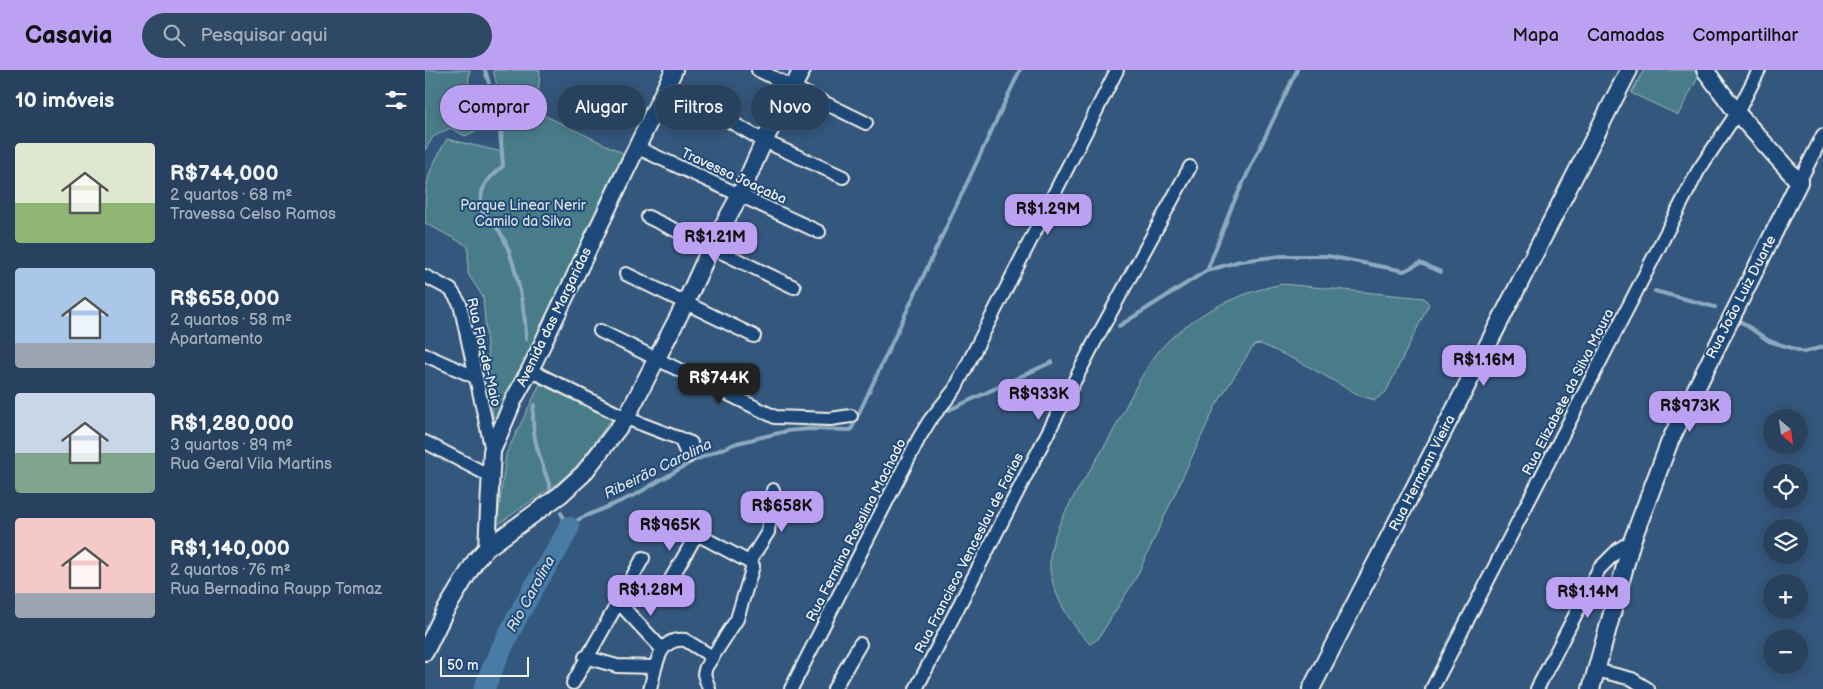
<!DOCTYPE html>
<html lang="pt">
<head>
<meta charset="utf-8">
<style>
	body { margin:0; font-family:"Balsamiq Sans",sans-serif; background:#2f4864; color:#f1f3f6; height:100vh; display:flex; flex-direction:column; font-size:19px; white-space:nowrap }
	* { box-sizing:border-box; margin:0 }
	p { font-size:16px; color:#a4afbc }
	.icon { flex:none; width:28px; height:28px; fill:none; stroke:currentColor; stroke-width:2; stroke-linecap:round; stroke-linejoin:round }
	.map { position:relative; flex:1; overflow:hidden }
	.details { display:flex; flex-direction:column; background:#27415e; width:425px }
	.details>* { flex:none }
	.guide { position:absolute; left:15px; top:15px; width:475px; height:45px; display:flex; gap:10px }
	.needle { width:32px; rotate:151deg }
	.controls { position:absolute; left:1338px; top:339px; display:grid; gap:10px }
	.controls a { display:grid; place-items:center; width:45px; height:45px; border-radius:50%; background:#27415e; box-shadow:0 2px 12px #0003,0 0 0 1px #435a73; font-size:25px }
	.scale { position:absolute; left:15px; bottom:12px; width:89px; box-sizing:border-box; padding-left:5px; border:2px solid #f4f1e8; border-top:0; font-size:14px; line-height:18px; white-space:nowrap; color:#f4f1e8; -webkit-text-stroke:4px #1f4a7a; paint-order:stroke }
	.price { position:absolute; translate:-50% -42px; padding:0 11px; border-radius:10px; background:#bca0f2; color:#111; font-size:16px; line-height:32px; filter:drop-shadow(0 1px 2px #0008) }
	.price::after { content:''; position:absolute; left:50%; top:30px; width:15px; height:11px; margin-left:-8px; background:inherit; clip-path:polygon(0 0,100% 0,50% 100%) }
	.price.current { background:#222; color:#fff }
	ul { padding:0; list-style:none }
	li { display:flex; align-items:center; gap:15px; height:125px; padding:0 15px }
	li span { display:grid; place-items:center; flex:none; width:140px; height:100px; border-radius:5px; color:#555 }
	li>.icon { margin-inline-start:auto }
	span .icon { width:60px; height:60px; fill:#fffc; stroke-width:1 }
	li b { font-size:21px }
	h2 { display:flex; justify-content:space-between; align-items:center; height:60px; padding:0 15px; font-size:21px }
	.tag { padding:0 18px; border-radius:22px; background:#27415e; box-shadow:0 2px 12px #0003,0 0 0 1px #435a73; font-size:18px; line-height:45px }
	.tag.current { background:#bca0f2; color:#111 }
	header { display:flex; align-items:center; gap:30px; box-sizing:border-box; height:70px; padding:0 25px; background:#bca0f2; color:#111 }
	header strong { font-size:24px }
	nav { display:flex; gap:28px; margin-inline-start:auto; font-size:18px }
	.search { width:350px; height:45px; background:#2f4864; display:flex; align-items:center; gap:12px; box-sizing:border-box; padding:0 18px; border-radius:28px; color:#a4afbc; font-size:19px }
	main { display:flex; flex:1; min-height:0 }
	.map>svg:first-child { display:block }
	.green { fill:#497c89; stroke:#9eb6b8 }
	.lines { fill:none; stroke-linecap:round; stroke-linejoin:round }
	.stream { stroke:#8daac0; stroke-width:4 }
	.river { stroke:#487ba5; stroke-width:21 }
	.street-casing { stroke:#f4f1e8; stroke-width:16 }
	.secondary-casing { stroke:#f4f1e8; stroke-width:20 }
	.street { stroke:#1f4a7a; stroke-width:12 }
	.secondary { stroke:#1f4a7a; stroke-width:16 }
	.labels { text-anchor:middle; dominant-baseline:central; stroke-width:4; stroke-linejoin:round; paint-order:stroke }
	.street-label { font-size:14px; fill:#f4f1e8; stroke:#1f4a7a }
	.park-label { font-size:14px; fill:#dadfda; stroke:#1f4a7a }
	.water-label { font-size:15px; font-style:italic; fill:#dadfde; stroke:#1f4a7a }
</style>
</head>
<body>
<header>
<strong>Casavia</strong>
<div class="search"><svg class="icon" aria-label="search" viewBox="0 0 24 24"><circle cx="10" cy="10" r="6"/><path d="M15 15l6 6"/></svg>Pesquisar aqui</div>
<nav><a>Mapa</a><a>Camadas</a><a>Compartilhar</a></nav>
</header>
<main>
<section class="details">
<h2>10 imóveis<svg class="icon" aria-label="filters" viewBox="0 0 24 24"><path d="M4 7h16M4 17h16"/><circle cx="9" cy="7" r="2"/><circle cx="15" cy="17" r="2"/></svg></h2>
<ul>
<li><span style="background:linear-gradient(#dfe7d0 60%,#8fb573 0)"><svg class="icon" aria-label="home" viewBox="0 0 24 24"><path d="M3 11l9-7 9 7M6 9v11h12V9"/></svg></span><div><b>R$744,000</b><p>2 quartos · 68 m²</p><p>Travessa Celso Ramos</p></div></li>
<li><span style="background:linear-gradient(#a9c7e8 75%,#9aa5b1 0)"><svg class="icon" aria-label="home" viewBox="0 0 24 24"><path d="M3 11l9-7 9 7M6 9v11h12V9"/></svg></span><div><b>R$658,000</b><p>2 quartos · 58 m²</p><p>Apartamento</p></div></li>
<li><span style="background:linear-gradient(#c9d6e8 60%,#7fa58c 0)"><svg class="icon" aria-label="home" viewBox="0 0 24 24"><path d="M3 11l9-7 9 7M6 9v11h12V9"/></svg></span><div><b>R$1,280,000</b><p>3 quartos · 89 m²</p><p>Rua Geral Vila Martins</p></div></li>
<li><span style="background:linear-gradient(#f6c9c9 75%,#9aa5b1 0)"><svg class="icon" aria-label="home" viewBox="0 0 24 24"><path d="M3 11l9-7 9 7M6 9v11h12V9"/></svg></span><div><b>R$1,140,000</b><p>2 quartos · 76 m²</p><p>Rua Bernadina Raupp Tomaz</p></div></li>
</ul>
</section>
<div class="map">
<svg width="1398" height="619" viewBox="0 0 1398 619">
	<rect width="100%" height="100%" fill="#34577d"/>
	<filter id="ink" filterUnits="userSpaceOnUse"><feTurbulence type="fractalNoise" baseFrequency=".02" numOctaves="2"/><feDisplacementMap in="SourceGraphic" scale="10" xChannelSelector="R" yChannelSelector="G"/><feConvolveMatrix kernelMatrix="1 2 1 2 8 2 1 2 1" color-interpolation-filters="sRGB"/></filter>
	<g filter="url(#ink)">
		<path class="green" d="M0,0H45L41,30L57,58L40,66L25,58L8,67L0,80Z
			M68,0H115L112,42L198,83L76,343L68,348L58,227L43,204V176L0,153C0,111 1,106 22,69L77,82L79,42Z
			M1219,0H1268L1274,6L1253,45L1206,23Z
			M858,214L999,228L1004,234L961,322L950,330L936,326L875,292L836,274L829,275L790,337L712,506L673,569L665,574C647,556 627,525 625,498C625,492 625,482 627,476C634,444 665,402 682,372C704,335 718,290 753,262C783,237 821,221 858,214Z
			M115,314L187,348L154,394L134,412L72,455L81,384Z"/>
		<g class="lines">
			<path class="stream" d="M60,0L74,47L78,96C60,111 56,114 55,139C61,145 68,152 73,159C89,181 101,243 101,269
				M782,201L807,136L872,0
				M1230,221L1290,237
				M1315,251L1344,271L1379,282L1398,277
				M694,256L781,201L815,191L857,186H903L979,201L995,193L1016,202
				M109,335C104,365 117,392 126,420
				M524,340L627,292
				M136,443L144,457L154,449L210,425L268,391L312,373L362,361L384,359L426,360L595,0"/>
			<path class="river" d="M59,619C73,583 91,548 111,514C122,495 135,478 144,457"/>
			<g class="street-casing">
				<path id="street" d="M333,0L441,53
					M285,40L339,71L418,107
					M211,77L394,162
					M1374,112L1398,65
					M223,147L369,217
					M201,204L329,266
					M0,206L26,220L35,234L67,381
					M175,261L350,347L405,349L426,346
					M0,285L50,307
					M105,300L201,348L266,373
					M255,368L263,386
					M0,372L65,406
					M266,461L324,492L328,496L312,549L281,597L279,604L284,619
					M324,492L343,462L348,420
					M243,514L272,464
					M193,532L237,579
					M160,587L192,596L229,597
					M1171,600L1207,609L1223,619
					M148,613L218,488
					M225,619C231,600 231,567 260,570L286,586
					M366,619L494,368L505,350L530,319L692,0
					M409,619L435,574
					M491,619L669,273L765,97
					M1007,619L1273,101L1312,43L1334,0
					M1112,619L1174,499L1194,479L1207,471"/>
			</g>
			<g class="secondary-casing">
				<path id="secondary" d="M62,478L67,381L89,329L105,300L249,0
					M0,582L19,543L51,490L62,478L135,425L158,404L201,348L261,232L286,177L315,125L339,71L377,0
					M886,619L1204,0
					M1166,619L1207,471L1245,371L1374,112L1312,43L1280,0"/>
			</g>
			<use href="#street" class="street"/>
			<use href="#secondary" class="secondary"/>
		</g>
	</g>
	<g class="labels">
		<g class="street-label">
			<text transform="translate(309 106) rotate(25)">Travessa Joaçaba</text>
			<text transform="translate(1316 227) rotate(-63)">Rua João Luiz Duarte</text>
			<text transform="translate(129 247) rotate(-64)">Avenida das Margaridas</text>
			<text transform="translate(59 282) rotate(77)">Rua Flor-de-Maio</text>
			<text transform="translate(1143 322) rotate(-63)">Rua Elizabete da Silva Moura</text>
			<text transform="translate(997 403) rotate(-63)">Rua Hermann Vieira</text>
			<text transform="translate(431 460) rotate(-63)">Rua Fermina Rosalina Machado</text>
			<text transform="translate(544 483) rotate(-63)">Rua Francisco Venceslau de Farias</text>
		</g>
		<g class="park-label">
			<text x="98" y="135">Parque Linear Nerir<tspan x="98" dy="16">Camilo da Silva</tspan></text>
		</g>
		<g class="water-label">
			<text transform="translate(233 399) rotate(-26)">Ribeirão Carolina</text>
			<text transform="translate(106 524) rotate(-61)">Rio Carolina</text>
		</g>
	</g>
</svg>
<div class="controls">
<a><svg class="needle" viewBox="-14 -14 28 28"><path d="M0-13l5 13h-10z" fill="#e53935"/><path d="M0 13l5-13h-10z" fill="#a4afbc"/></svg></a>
<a><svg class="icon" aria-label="locate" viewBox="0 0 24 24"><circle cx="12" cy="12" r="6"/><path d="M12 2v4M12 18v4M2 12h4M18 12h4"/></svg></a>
<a><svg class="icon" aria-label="layers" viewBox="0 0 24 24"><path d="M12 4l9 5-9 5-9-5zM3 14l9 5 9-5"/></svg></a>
<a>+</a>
<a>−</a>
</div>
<div class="scale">50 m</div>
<b class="price" style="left:623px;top:166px">R$1.29M</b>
<b class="price" style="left:290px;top:194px">R$1.21M</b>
<b class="price" style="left:1059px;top:317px">R$1.16M</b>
<b class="price current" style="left:294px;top:335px">R$744K</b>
<b class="price" style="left:614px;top:351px">R$933K</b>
<b class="price" style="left:1265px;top:363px">R$973K</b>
<b class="price" style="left:357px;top:463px">R$658K</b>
<b class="price" style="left:245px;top:482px">R$965K</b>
<b class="price" style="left:226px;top:547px">R$1.28M</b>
<b class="price" style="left:1163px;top:549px">R$1.14M</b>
<div class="guide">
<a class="tag current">Comprar</a>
<a class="tag">Alugar</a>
<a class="tag">Filtros</a>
<a class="tag">Novo</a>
</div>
</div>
</main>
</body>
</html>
